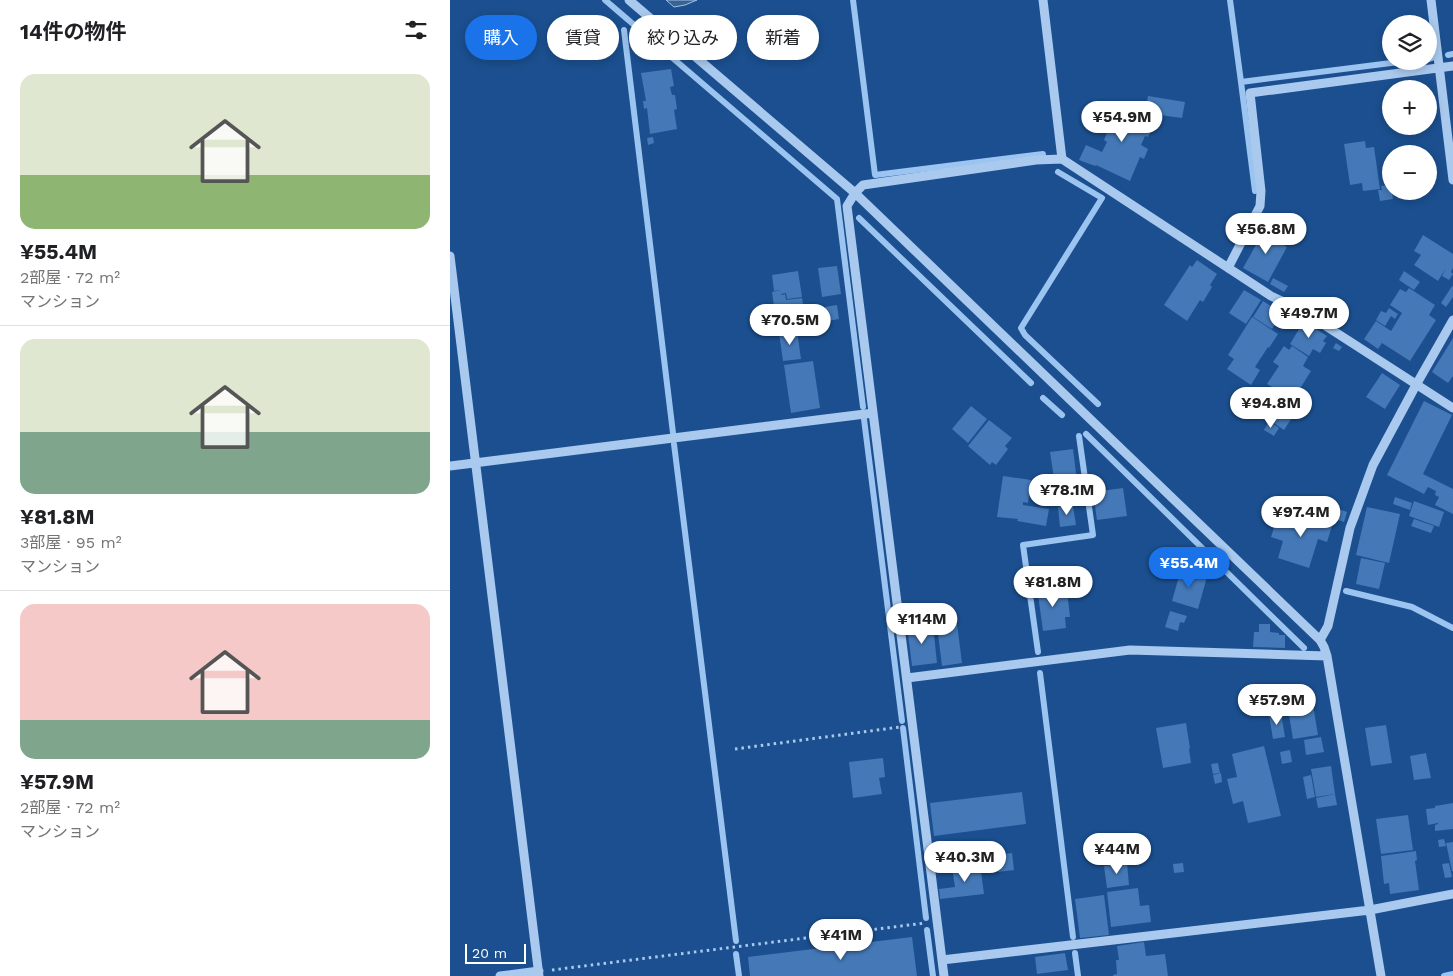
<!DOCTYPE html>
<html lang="ja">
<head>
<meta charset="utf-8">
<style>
	body { margin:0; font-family:"Work Sans","Noto Sans JP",sans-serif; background:#f2f2f2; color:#202124; height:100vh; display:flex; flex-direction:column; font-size:19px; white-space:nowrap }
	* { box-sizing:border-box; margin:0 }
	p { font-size:16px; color:#757577 }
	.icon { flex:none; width:28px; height:28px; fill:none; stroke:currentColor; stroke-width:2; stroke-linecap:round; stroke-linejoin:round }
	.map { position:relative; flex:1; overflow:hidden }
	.side { display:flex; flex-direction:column; background:#fff; width:450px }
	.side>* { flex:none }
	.banner { position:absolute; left:15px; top:15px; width:475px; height:45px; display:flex; gap:10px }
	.buttons { position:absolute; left:932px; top:15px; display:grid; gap:10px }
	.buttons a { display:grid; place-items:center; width:55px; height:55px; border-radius:50%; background:#fff; box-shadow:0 2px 8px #0003; font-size:25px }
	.scale { position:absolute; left:15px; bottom:12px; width:61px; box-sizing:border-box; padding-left:5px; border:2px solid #fff; border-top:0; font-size:14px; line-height:18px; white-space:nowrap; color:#fff; -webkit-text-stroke:4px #1b4f8f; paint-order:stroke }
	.price { position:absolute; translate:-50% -42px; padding:0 11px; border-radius:18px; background:#fff; color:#222; font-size:16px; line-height:32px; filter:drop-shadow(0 1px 2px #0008) }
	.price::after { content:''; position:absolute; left:50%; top:30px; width:15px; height:11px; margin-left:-8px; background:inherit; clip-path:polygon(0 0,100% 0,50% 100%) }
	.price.on { background:#1a73e8; color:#fff }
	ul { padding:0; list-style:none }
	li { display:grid; align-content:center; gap:10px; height:265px; padding:0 20px }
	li+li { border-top:1px solid #e0e0e0 }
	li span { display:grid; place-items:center; height:155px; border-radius:15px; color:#555 }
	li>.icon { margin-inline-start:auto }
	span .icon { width:90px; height:90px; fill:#fffc; stroke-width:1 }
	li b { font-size:21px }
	h2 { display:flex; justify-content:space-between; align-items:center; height:60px; padding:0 20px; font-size:21px }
	.tag { padding:0 18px; border-radius:22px; background:#fff; box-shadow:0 2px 8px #0003; font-size:18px; line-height:45px }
	.tag.on { background:#1a73e8; color:#fff }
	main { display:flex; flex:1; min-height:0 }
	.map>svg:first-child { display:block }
	.water { fill:#3c6290; stroke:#9cc4f0 }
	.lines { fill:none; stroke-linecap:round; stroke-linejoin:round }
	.stream { stroke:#9cc4f0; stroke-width:6 }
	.building { fill:#4478b7 }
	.path { stroke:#a9c9ee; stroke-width:3; stroke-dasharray:2.5 4; stroke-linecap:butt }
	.minor { stroke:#a9c9ee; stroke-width:9 }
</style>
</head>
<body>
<main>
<section class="side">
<h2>14件の物件<svg class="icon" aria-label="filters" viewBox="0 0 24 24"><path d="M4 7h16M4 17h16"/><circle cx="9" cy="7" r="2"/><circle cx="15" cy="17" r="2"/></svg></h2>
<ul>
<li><span style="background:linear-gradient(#dfe7d0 65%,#8fb573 0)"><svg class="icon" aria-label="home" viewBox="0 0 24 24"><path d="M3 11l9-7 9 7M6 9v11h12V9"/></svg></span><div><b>¥55.4M</b><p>2部屋 · 72 m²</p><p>マンション</p></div></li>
<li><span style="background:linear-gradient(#dfe7d0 60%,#7fa58c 0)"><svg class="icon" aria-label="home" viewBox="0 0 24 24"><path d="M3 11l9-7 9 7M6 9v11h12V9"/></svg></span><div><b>¥81.8M</b><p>3部屋 · 95 m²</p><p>マンション</p></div></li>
<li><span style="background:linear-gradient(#f6c9c9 75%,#7fa58c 0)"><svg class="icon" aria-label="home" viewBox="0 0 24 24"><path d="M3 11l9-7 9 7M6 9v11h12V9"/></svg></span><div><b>¥57.9M</b><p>2部屋 · 72 m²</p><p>マンション</p></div></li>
</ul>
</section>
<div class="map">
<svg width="1003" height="976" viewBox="0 0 1003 976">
	<rect width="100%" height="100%" fill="#1b4f8f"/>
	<path class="water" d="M216,0H247L235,5L224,7Z"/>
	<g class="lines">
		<path class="stream" d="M155,0L387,199L413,407
			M403,0L425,175L593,154
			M780,0L791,82
			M174,30L223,433
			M998,55L1003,54
			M979,59L982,58
			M608,172L652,198L571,328L575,335L648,404
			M805,191L791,82L957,61
			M409,218L581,383
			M593,398L612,415
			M414,419L452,721
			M636,434L854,648
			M224,444L286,941
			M896,591L962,607L1003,628
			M588,652L573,545L643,535L629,436
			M590,673L623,937
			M453,728L476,918
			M477,930L483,976
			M625,953L628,976
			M286,954L289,976
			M994,976L1003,974"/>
	</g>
	<path class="building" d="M221,69L224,86L220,87L222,95H225L227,109L224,110L227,129L200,134L197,108L194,109L193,101H196L191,73Z
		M698,96L735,102L732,118L695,113Z
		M669,103L706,120L698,137L695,136L691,145L698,149L694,159L690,157L680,181L646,165L645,166L629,160L636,145L652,152L657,142L654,140Z
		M203,137L204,143L198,145L197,138Z
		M915,141L916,148L924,147L930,189L913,191L912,183L900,185L894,144Z
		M941,185L943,199L930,201L928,190H932L931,186Z
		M816,227L831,235L827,241L837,247L818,282L793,268Z
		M973,235L1003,254V268L1001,272L1003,274L999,280L992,276L996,268L988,281L964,265L971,255L964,251Z
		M747,260L767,274L760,285L762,287L753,302L750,300L737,321L714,305L740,265L742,267Z
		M387,266L391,294L372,297L368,268Z
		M348,271L352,297L337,299L336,293L331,294L332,295L335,294L336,300L352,298L353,304L350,305L352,323L327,327L322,292L331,290L324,291L322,275Z
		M954,271L970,282L964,290L949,280Z
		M823,278L838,286L834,292L820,284Z
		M1002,286L1003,287V297L996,307L991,303Z
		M959,288L985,305L979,315L986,320L960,361L932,343L928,349L914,339L926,321L941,331L952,313L940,305L950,289L956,292Z
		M794,290L811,300L796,324L779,313Z
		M813,301L832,313L822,329L803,317Z
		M387,305L389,319L377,321L375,307Z
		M939,308L948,314L945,319L941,316L935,326L926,320L931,311L936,313Z
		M370,314L372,321L355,324L354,316Z
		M802,317L828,334L819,348L818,347L805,367L810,370L801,385L777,369L784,359L778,355Z
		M854,321L877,336L873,341L876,343L870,353L863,349L859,356L840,344Z
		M347,331L351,359L333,361L329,333Z
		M1003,338V376L998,383L982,372Z
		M886,343L892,347L889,351L883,348Z
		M834,346L839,350L842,346L858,357L853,366L861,371L843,400L817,384L829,366L823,362Z
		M363,361L370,408L341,413L334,365Z
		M932,373L950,385L935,409L916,397Z
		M821,393L847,410L834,430L808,413Z
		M974,401L1002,415L973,474L1003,489V514L985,505L989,497L985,495L986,491L978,487L974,494L937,475Z
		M521,406L537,419L518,443L502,429Z
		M539,420L562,438L555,446L558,449L546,465L542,462L540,465L518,446Z
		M819,421L829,428L824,436L814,430Z
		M623,449L628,489L606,492L600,452Z
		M553,476L581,480L578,503L573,502V505L599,509L596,526L567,521L568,519L547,517Z
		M673,488L677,516L647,520L643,492Z
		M945,497L962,503L960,510L943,504Z
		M964,501L994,512L989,527L959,516Z
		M623,506L626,525L610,527L608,507Z
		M883,507L897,512L894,522L879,517Z
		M917,507L950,514L939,563L906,555Z
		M850,512L883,523L877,542L868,539L859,568L828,558L833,541L821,537L827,518L846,524Z
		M964,519L984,526L981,533L961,526Z
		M911,558L935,563L929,589L906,584Z
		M731,569L757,577L748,609L722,601Z
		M598,586L599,592L617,590L620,617H615L616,628L593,631L587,587Z
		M720,611L737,616L734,623L730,622L728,631L715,627Z
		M483,624L487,663L462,666L457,626Z
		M507,624L512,663L492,666L487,626Z
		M809,624H820V632L829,633V635H835V648L803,647L804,632H809Z
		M863,705L868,735L843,739L838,709Z
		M831,713L835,737L823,739L819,715Z
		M736,723L740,748L739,749L741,763L713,768L706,728Z
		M936,725L942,763L921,766L915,728Z
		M871,737L874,752L856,755L854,740Z
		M814,746L831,816L798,823L793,801L783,804L777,779L787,777L782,754Z
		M840,750L842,762L832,764L830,752Z
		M976,753L981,778L964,780L960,756Z
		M433,758L435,777L429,778L432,794L403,798L399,762Z
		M768,763L770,773L763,774L761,764Z
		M881,766L885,794L866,797L861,769Z
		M771,773L772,782L765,784L763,775Z
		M861,775L865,797L857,799L853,777Z
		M572,792L576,824L484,836L480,803Z
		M885,794L887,805L868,808L866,798Z
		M1003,803V829L985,831V825L988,824V823L978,825L976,809L985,808V806Z
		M958,815L963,850L931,854L926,819Z
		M994,839L996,846L989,847L988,840Z
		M1003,842V871H1002L996,843Z
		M966,851L967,860L965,861L969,890L940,894L939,883L934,884L931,856Z
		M562,853L564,870L548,872L546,855Z
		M677,863L679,885L657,888L654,866Z
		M733,863L734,872L724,873L723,864Z
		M999,863L1002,877L995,878L992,864Z
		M530,864L534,894L490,899L489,889L505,887L502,867Z
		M688,888L690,906L699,905L701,922L661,927L657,892Z
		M654,895L659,935L630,938L625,899Z
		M462,937L467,976H300L298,957Z
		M694,942L696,956L715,954L718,976H663V975L667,974L666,960H669L667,946Z
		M615,953L618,970L587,974L585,957Z"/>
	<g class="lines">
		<path class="path" d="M285,749L450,727
			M102,970L475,923"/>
		<path class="minor" d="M179,0L405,193L870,640L874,647L877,656L931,976
			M593,0L612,159
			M981,0L1003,180
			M0,256L89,976
			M778,268L810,206L811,191L800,93L1003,66
			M0,466L423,413
			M870,640L878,626L900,528L923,465L966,385L1003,320
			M457,678L680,650L877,656
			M492,960L920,910L1003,894
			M50,976L89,971
			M494,976L397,206L405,193L413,185L586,160L612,159L821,296L851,310L1003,408"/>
	</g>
</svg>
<div class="buttons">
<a><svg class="icon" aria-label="layers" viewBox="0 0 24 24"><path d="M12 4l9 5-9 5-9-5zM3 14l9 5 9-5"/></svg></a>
<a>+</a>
<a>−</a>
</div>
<div class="scale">20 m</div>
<b class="price" style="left:672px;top:143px">¥54.9M</b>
<b class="price" style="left:816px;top:255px">¥56.8M</b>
<b class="price" style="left:859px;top:339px">¥49.7M</b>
<b class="price" style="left:340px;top:346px">¥70.5M</b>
<b class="price" style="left:821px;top:429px">¥94.8M</b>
<b class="price" style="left:617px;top:516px">¥78.1M</b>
<b class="price" style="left:851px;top:538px">¥97.4M</b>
<b class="price on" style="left:739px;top:589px">¥55.4M</b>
<b class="price" style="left:603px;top:608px">¥81.8M</b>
<b class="price" style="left:472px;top:645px">¥114M</b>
<b class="price" style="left:827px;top:726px">¥57.9M</b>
<b class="price" style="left:667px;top:875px">¥44M</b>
<b class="price" style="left:515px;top:883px">¥40.3M</b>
<b class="price" style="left:391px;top:961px">¥41M</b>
<div class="banner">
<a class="tag on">購入</a>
<a class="tag">賃貸</a>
<a class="tag">絞り込み</a>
<a class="tag">新着</a>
</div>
</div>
</main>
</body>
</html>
